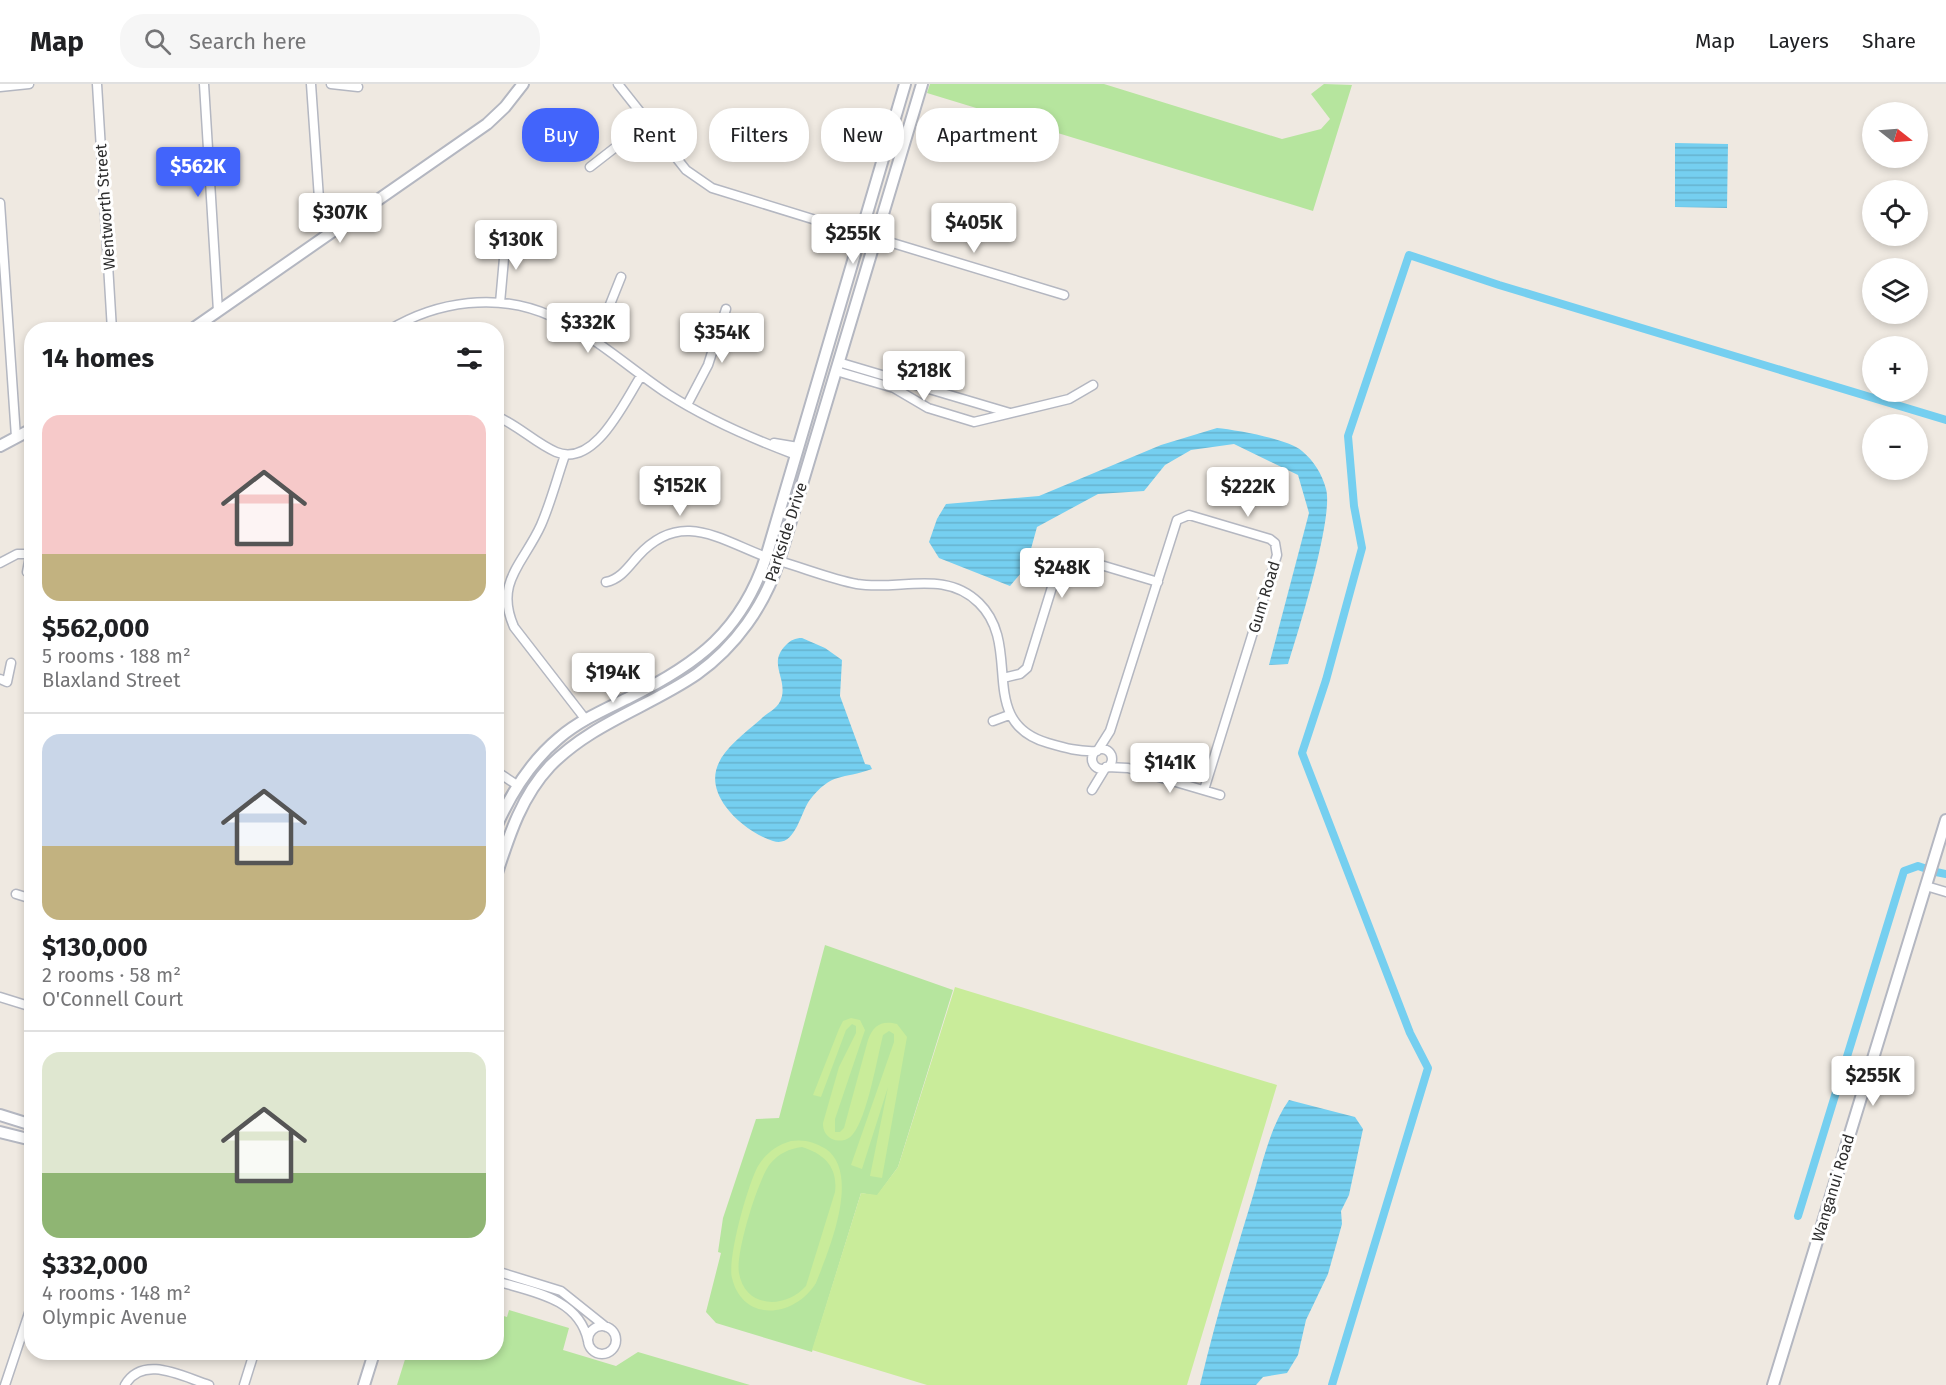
<!DOCTYPE html>
<html lang="en">
<head>
<meta charset="utf-8">
<style>
	body { margin:0; font-family:"Fira Sans",sans-serif; background:#f6f6f6; color:#202124; height:100vh; display:flex; flex-direction:column; font-size:22px; white-space:nowrap }
	* { box-sizing:border-box; margin:0 }
	p { font-size:20px; color:#757577 }
	.icon { flex:none; width:33px; height:33px; fill:none; stroke:currentColor; stroke-width:2; stroke-linecap:round; stroke-linejoin:round }
	.map { position:relative; flex:1; overflow:hidden }
	.side { position:absolute; left:24px; top:238px; width:480px; height:1038px; display:flex; flex-direction:column; background:#fff; border-radius:24px; box-shadow:0 3px 9px #0003 }
	.side>* { flex:none }
	.top-card { position:absolute; left:522px; top:24px; width:570px; height:54px; display:flex; gap:12px }
	.needle { width:39px; rotate:107deg }
	.controls { position:absolute; left:1862px; top:18px; display:grid; gap:12px }
	.controls a { display:grid; place-items:center; width:66px; height:66px; border-radius:50%; background:#fff; box-shadow:0 3px 9px #0003; font-size:30px }
	.price { position:absolute; translate:-50% -51px; padding:0 14px; border-radius:6px; background:#fff; color:#222; font-size:20px; line-height:39px; filter:drop-shadow(0 2px 3px #0008) }
	.price::after { content:''; position:absolute; left:50%; top:36px; width:18px; height:14px; margin-left:-9px; background:inherit; clip-path:polygon(0 0,100% 0,50% 100%) }
	.price.active { background:#4264fb; color:#fff }
	ul { padding:0; list-style:none }
	li { display:grid; align-content:center; gap:12px; height:318px; padding:0 18px }
	li+li { border-top:2px solid #e0e0e0 }
	li span { display:grid; place-items:center; height:186px; border-radius:18px; color:#555 }
	li>.icon { margin-inline-start:auto }
	span .icon { width:108px; height:108px; fill:#fffc; stroke-width:1 }
	li b { font-size:26px }
	h2 { display:flex; justify-content:space-between; align-items:center; height:72px; padding:0 18px; font-size:26px }
	.tag { padding:0 21px; border-radius:24px; background:#fff; box-shadow:0 3px 9px #0003; font-size:21px; line-height:54px }
	.tag.active { background:#4264fb; color:#fff }
	header { display:flex; align-items:center; gap:36px; box-sizing:border-box; height:84px; padding:0 30px; background:#fff; border-bottom:2px solid #e0e0e0 }
	header strong { font-size:28px }
	nav { display:flex; gap:33px; margin-inline-start:auto; font-size:21px }
	.search { width:420px; height:54px; background:#f6f6f6; display:flex; align-items:center; gap:15px; box-sizing:border-box; padding:0 21px; border-radius:24px; color:#757577; font-size:22px }
	.map>svg:first-child { display:block }
	.grass { fill:#b6e59e }
	.pitch { fill:#c9ec9a; fill-rule:evenodd }
	.water { fill:url(#water-rules) }
	.lines { fill:none; stroke-linecap:round; stroke-linejoin:round }
	.canal { stroke:#75cff0; stroke-width:8 }
	.minor-casing { stroke:#b4b7c1; stroke-width:11 }
	.tertiary-casing { stroke:#b4b7c1; stroke-width:14 }
	.minor { stroke:#fff; stroke-width:8 }
	.tertiary { stroke:#fff; stroke-width:10 }
	.labels { text-anchor:middle; dominant-baseline:central; stroke-width:6; stroke-linejoin:round; paint-order:stroke }
	.street-label { font-size:16px; fill:#2e2e2e; stroke:#fff }
</style>
</head>
<body>
<header>
<strong>Map</strong>
<div class="search"><svg class="icon" aria-label="search" viewBox="0 0 24 24"><circle cx="10" cy="10" r="6"/><path d="M15 15l6 6"/></svg>Search here</div>
<nav><a>Map</a><a>Layers</a><a>Share</a></nav>
</header>
<div class="map">
<svg width="1946" height="1301" viewBox="0 0 1946 1301">
	<defs>
		<pattern id="water-rules" width="6" height="5" patternUnits="userSpaceOnUse" patternTransform="scale(1.5)"><rect width="6" height="5" fill="#75cff0"/><path d="M0 2.5h6" fill="none" stroke="#66b2ce"/></pattern>
	</defs>
	<rect width="100%" height="100%" fill="#efe9e1"/>
	<path class="grass" d="M930,0H1104L1282,55L1321,45L1330,35L1311,10L1324,0L1352,1L1313,127L927,9Z
		M825,861L953,906L898,1083L877,1112L861,1109L812,1268L716,1239L706,1228L721,1169L718,1168L723,1134L756,1035L779,1034Z
		M509,1226L569,1244L563,1266L616,1282L638,1268L750,1301H397L407,1269H496L497,1230L507,1233Z"/>
	<path class="pitch" d="M955,903L1277,1001L1187,1301H927L812,1266L861,1109L877,1111L898,1083Z
		M851,934L860,936L865,946L835,1035V1048H840L844,1044L868,956C873,941 882,936 897,940L907,953L882,1094L870,1092L888,1003L862,1085L851,1081L894,958V950L889,947L883,951C877,975 867,1033 853,1050C848,1057 839,1058 832,1055C825,1051 823,1046 823,1039L839,983L856,949V942L852,940L846,946L821,1013L813,1011L839,945L843,937Z
		M791,1057C804,1055 815,1058 826,1065C861,1090 829,1166 816,1199C794,1234 743,1239 732,1194C727,1174 748,1100 758,1082C766,1069 777,1061 791,1057ZM802,1063C825,1070 838,1084 835,1108L806,1202C786,1225 745,1225 739,1189C735,1170 758,1095 770,1080C779,1069 789,1065 802,1063Z"/>
	<path class="water" d="M1675,59L1728,60L1727,124L1675,123Z
		M1217,344C1237,346 1288,355 1302,367C1314,377 1322,390 1326,405C1334,432 1298,549 1288,580L1269,581L1309,429L1298,391L1234,360L1191,366L1165,381L1144,407L1098,410L1037,443L1026,483L1010,502L939,474L929,458L937,435L946,420L1039,412L1161,361Z
		M802,554L825,564L842,576L840,612L865,680L870,681L872,685C842,696 832,687 809,717C800,730 795,764 773,757C756,752 736,737 726,723C697,683 732,660 761,635C769,627 779,625 782,612C786,592 768,579 786,561C791,556 795,554 802,554Z
		M1289,1016L1355,1033L1363,1045L1349,1111L1341,1127L1342,1140L1328,1190L1306,1236L1298,1271L1287,1289L1263,1293L1256,1301H1200C1215,1238 1233,1177 1252,1115C1262,1082 1269,1044 1289,1016Z"/>
	<g class="lines">
		<path class="canal" d="M1936,788L1946,790
			M1798,1132L1904,787L1918,782L1924,784
			M1332,1301L1428,984L1410,949L1302,669L1326,596L1362,464L1354,422L1348,352L1409,171L1499,201L1946,336"/>
		<g class="minor-casing">
			<path id="minor" d="M97,0L112,246
				M204,0L218,227
				M311,0L320,129L330,150
				M331,0L358,3
				M618,0L686,86L712,104L861,150
				M0,3L29,0
				M590,83L648,38
				M0,119L16,353
				M876,154L1064,211
				M500,219L506,152
				M389,246C437,217 498,208 551,232C593,250 630,285 668,310C707,335 753,355 796,371
				M591,256L607,228L621,193
				M838,278L1010,329
				M836,287L894,304L928,324L974,338L1069,315L1093,301
				M687,321L708,281L726,225
				M496,332C518,341 535,359 556,368C595,384 624,318 641,292
				M774,359L798,363
				M565,371C557,394 551,418 541,441C524,479 494,498 514,543L586,636
				M779,477C804,484 831,495 857,500C899,507 945,485 979,519C1024,563 975,638 1048,659C1065,664 1079,668 1097,667
				M0,479L17,470H31
				M27,488L31,467
				M606,498C621,495 629,482 638,472C680,426 717,454 766,473
				M1003,594L1020,590L1027,584L1057,487L1064,475L1074,473L1158,498
				M0,595L7,598L11,579
				M993,637L1009,631
				M1092 675a10 10 0 1 1 20 0a10 10 0 1 1-20 0Z
				M1098,666L1110,647L1177,436L1189,431L1270,455L1275,459L1277,471L1204,706
				M1107,683L1128,684L1220,711
				M496,687L517,701
				M1092,706L1106,683
				M1926,802L1946,808
				M16,810L32,815
				M0,913L32,923
				M496,1187L561,1207L606,1243
				M496,1197C533,1208 579,1214 588,1257
				M588 1256a14 14 0 1 1 28 0a14 14 0 1 1-28 0Z
				M5,1301L32,1220
				M125,1301C143,1270 183,1293 209,1301
				M244,1301L254,1269"/>
		</g>
		<g class="tertiary-casing">
			<path id="tertiary" d="M191,246L487,40L505,23L523,0
				M0,362L32,345
				M496,743C511,709 530,678 559,654C580,636 606,625 630,613C698,580 742,546 766,473L905,0
				M496,792C509,752 521,713 550,682C592,639 649,623 697,590C736,562 764,522 779,477L922,0
				M0,1031L32,1041
				M0,1048L32,1056
				M364,1301L374,1269
				M1773,1301L1946,736"/>
		</g>
		<use href="#minor" class="minor"/>
		<use href="#tertiary" class="tertiary"/>
	</g>
	<g class="labels">
		<g class="street-label">
			<text transform="translate(105 123) rotate(-94)">Wentworth Street</text>
			<text transform="translate(786 448) rotate(-72)">Parkside Drive</text>
			<text transform="translate(1264 513) rotate(-73)">Gum Road</text>
			<text transform="translate(1833 1104) rotate(-73)">Wanganui Road</text>
		</g>
	</g>
</svg>
<div class="controls">
<a><svg class="needle" viewBox="-14 -14 28 28"><path d="M0-13l5 13h-10z" fill="#e53935"/><path d="M0 13l5-13h-10z" fill="#757577"/></svg></a>
<a><svg class="icon" aria-label="locate" viewBox="0 0 24 24"><circle cx="12" cy="12" r="6"/><path d="M12 2v4M12 18v4M2 12h4M18 12h4"/></svg></a>
<a><svg class="icon" aria-label="layers" viewBox="0 0 24 24"><path d="M12 4l9 5-9 5-9-5zM3 14l9 5 9-5"/></svg></a>
<a>+</a>
<a>−</a>
</div>
<b class="price active" style="left:198px;top:114px">$562K</b>
<b class="price" style="left:340px;top:160px">$307K</b>
<b class="price" style="left:974px;top:170px">$405K</b>
<b class="price" style="left:853px;top:181px">$255K</b>
<b class="price" style="left:516px;top:187px">$130K</b>
<b class="price" style="left:588px;top:270px">$332K</b>
<b class="price" style="left:722px;top:280px">$354K</b>
<b class="price" style="left:924px;top:318px">$218K</b>
<b class="price" style="left:680px;top:433px">$152K</b>
<b class="price" style="left:1248px;top:434px">$222K</b>
<b class="price" style="left:1062px;top:515px">$248K</b>
<b class="price" style="left:613px;top:620px">$194K</b>
<b class="price" style="left:1170px;top:710px">$141K</b>
<b class="price" style="left:1873px;top:1023px">$255K</b>
<div class="top-card">
<a class="tag active">Buy</a>
<a class="tag">Rent</a>
<a class="tag">Filters</a>
<a class="tag">New</a>
<a class="tag">Apartment</a>
</div>
<section class="side">
<h2>14 homes<svg class="icon" aria-label="filters" viewBox="0 0 24 24"><path d="M4 7h16M4 17h16"/><circle cx="9" cy="7" r="2"/><circle cx="15" cy="17" r="2"/></svg></h2>
<ul>
<li><span style="background:linear-gradient(#f6c9c9 75%,#c2b280 0)"><svg class="icon" aria-label="home" viewBox="0 0 24 24"><path d="M3 11l9-7 9 7M6 9v11h12V9"/></svg></span><div><b>$562,000</b><p>5 rooms · 188 m²</p><p>Blaxland Street</p></div></li>
<li><span style="background:linear-gradient(#c9d6e8 60%,#c2b280 0)"><svg class="icon" aria-label="home" viewBox="0 0 24 24"><path d="M3 11l9-7 9 7M6 9v11h12V9"/></svg></span><div><b>$130,000</b><p>2 rooms · 58 m²</p><p>O'Connell Court</p></div></li>
<li><span style="background:linear-gradient(#dfe7d0 65%,#8fb573 0)"><svg class="icon" aria-label="home" viewBox="0 0 24 24"><path d="M3 11l9-7 9 7M6 9v11h12V9"/></svg></span><div><b>$332,000</b><p>4 rooms · 148 m²</p><p>Olympic Avenue</p></div></li>
</ul>
</section>
</div>
</body>
</html>
